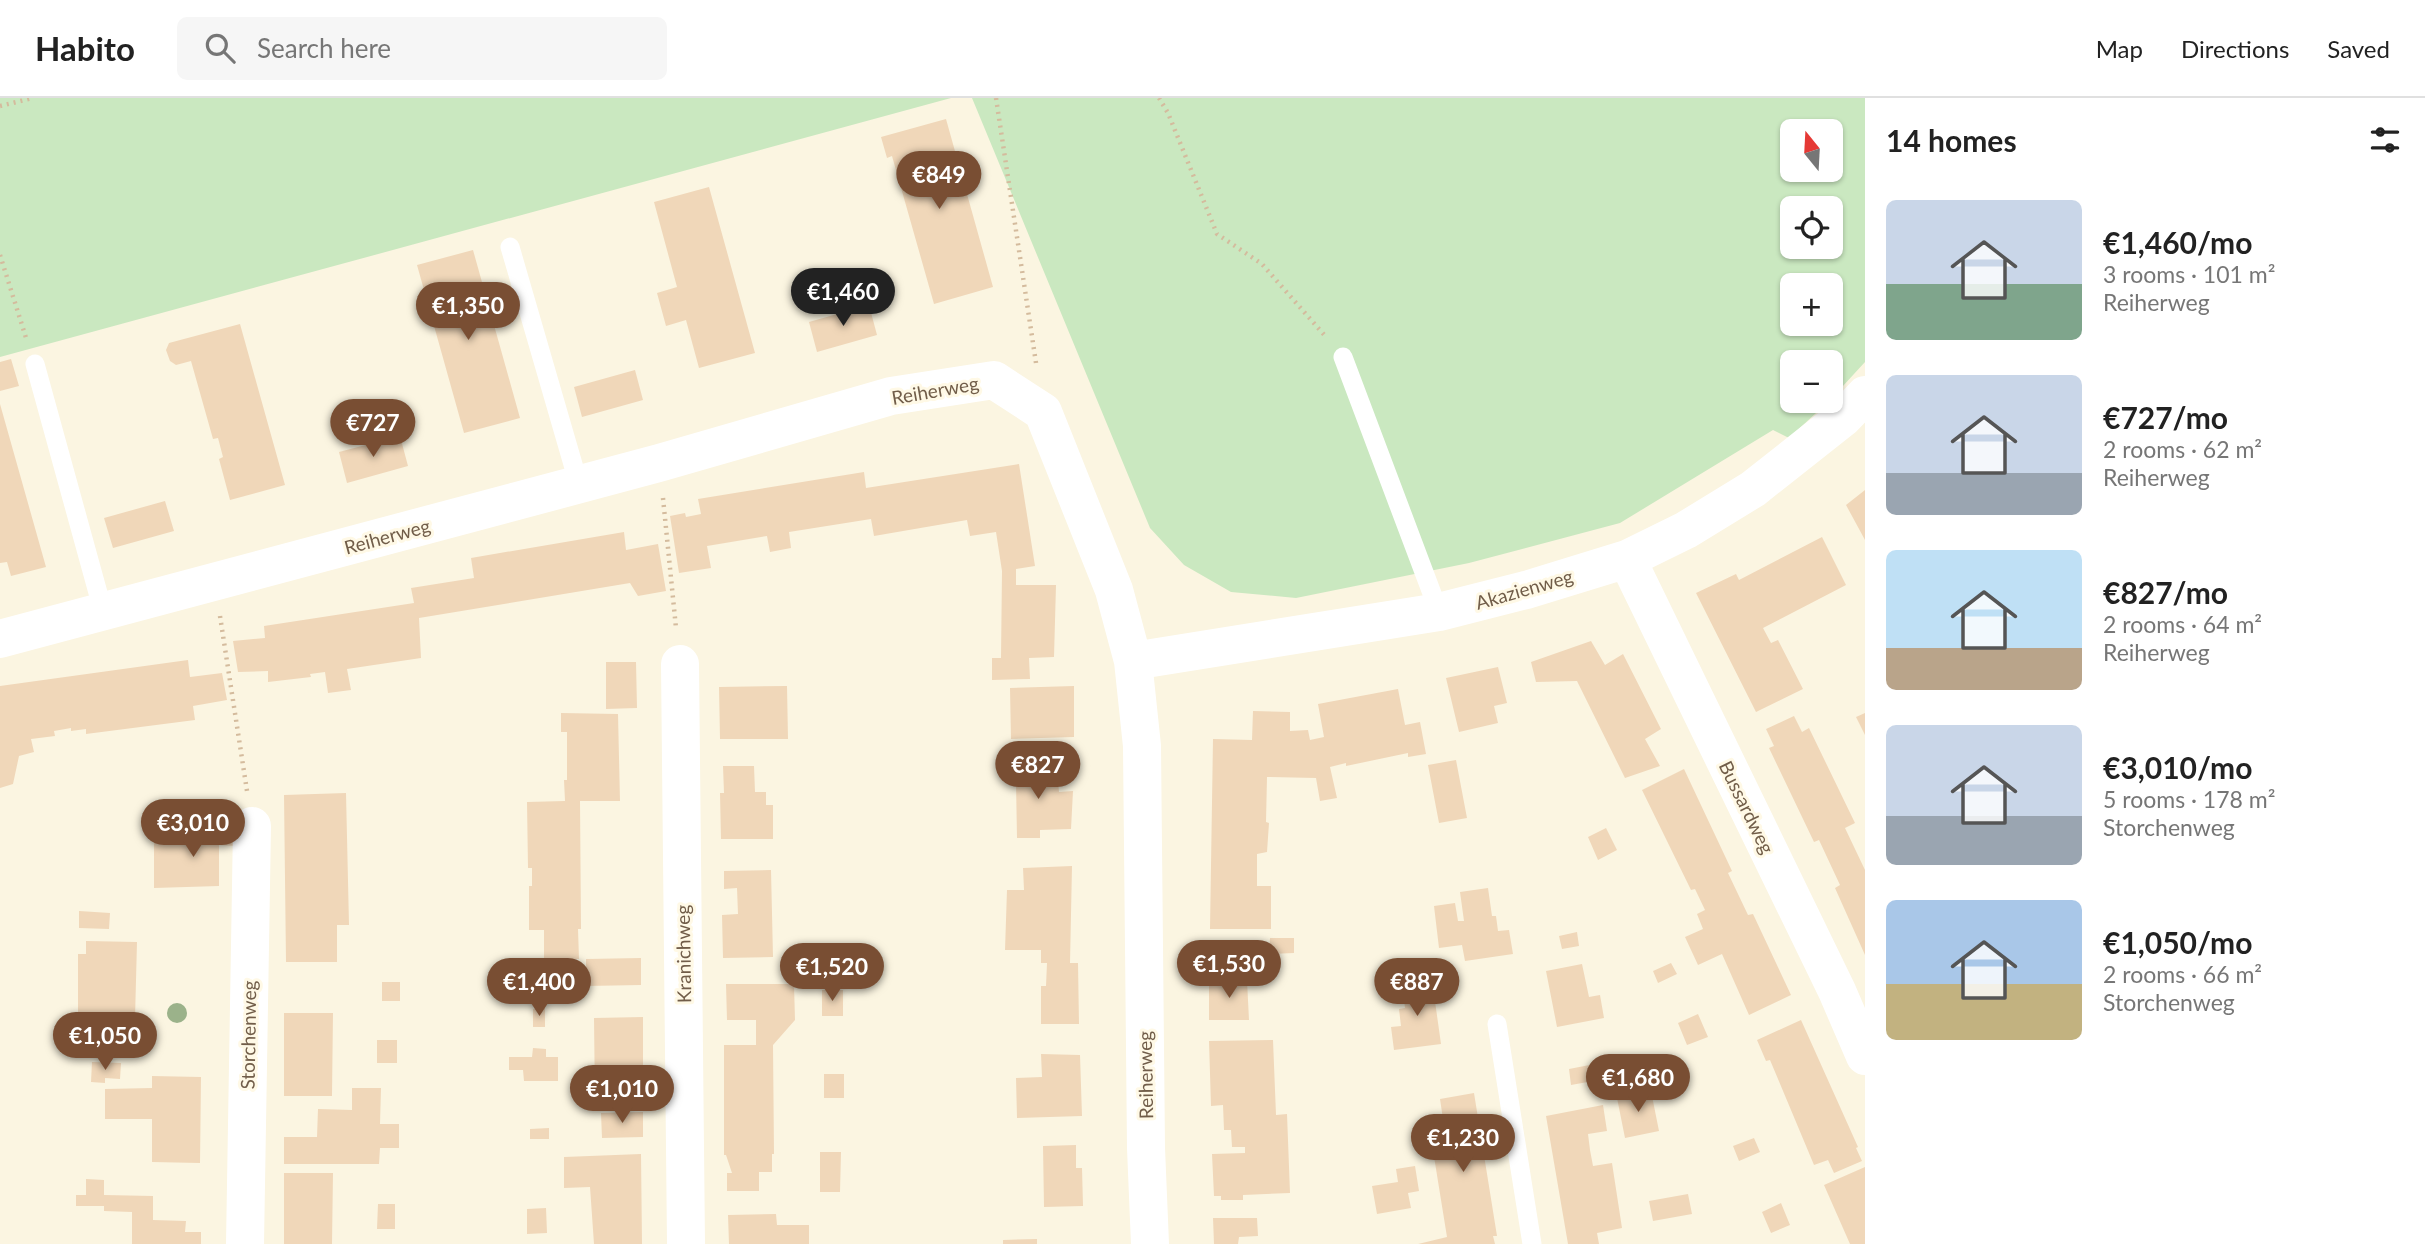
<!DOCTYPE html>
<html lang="en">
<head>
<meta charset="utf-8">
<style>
	body { margin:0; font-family:Lato,sans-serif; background:#f6f6f6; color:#222; height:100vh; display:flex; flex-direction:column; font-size:26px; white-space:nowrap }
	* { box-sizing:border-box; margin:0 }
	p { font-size:23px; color:#767676 }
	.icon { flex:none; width:38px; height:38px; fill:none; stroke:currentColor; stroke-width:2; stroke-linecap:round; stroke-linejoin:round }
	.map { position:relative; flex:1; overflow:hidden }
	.sheet { display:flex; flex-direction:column; background:#fff; width:560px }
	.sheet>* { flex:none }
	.needle { width:46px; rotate:342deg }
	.buttons { position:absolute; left:1780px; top:21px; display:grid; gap:14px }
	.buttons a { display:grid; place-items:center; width:63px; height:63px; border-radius:10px; background:#fff; box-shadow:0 2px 5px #0004; font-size:35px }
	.price { position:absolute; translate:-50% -60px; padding:0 16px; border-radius:24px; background:#794e33; color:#fff; font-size:23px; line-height:46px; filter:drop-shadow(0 2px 4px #0008) }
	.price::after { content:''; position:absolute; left:50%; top:42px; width:21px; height:16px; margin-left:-10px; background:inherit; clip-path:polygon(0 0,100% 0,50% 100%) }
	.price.selected { background:#222; color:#fff }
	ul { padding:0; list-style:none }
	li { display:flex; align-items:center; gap:21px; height:175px; padding:0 21px }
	li span { display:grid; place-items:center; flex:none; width:196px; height:140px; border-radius:10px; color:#555 }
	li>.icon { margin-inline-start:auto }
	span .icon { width:84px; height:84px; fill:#fffc; stroke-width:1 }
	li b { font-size:30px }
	h2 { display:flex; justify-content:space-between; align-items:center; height:84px; padding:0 21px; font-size:30px }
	header { display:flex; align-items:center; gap:42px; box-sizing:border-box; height:98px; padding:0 35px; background:#fff; border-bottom:2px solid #e0e0e0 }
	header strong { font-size:33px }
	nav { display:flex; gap:38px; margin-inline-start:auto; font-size:24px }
	.search { width:490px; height:63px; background:#f6f6f6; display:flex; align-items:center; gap:18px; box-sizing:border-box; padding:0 24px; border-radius:10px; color:#767676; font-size:26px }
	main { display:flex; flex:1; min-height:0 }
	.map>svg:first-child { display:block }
	.green { fill:#cae8c0; fill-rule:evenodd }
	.building { fill:#f0d7b9 }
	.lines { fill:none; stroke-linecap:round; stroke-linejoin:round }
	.path { stroke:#d4bb9d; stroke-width:4.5; stroke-dasharray:2 5; stroke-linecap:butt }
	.lane { stroke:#fff; stroke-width:19 }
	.street { stroke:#fff; stroke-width:38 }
	.tree { fill:#9bb28a }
	.labels { text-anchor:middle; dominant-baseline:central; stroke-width:6; stroke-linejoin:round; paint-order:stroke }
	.street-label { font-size:19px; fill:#715d49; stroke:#fff9e6 }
</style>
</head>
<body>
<header>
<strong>Habito</strong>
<div class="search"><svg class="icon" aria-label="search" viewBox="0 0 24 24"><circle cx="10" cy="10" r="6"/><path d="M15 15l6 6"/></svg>Search here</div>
<nav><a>Map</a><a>Directions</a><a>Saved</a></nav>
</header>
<main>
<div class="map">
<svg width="1865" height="1146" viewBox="0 0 1865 1146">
	<rect width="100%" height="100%" fill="#fbf5e1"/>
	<path class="green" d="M0,0H951L0,259Z
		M972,0H1865V264L1831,301L1830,264H1792V303H1829L1789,340L1773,332L1620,425L1469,465L1296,500L1231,494L1184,467L1150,430ZM1792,33H1830V72H1792ZM1792,110H1830V149H1792ZM1792,187H1830V226H1792Z"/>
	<path class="building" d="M946,21L993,189L934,206L892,58L887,60L881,39Z
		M709,89L755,255L699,270L686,222L666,228L657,195L677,189L654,104Z
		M473,152L520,320L464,335L417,167Z
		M869,207L877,237L817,254L809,224Z
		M240,226L285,387L230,402L219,361L223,359L218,340L213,341L191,263L176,267L170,263L166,252L169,245Z
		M11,261L19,288L0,293V264Z
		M635,272L643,302L582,319L574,289Z
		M0,306L46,469L11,478L7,464L0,465Z
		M400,338L408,368L347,385L339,354Z
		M1019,366L1035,468L1016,471V487H1056L1054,559L1029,560L1030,581L992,582V560H1001L1002,473L996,434L970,438L967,422L874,438L871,421L789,434L791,450L770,454L767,438L707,448L711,470L679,475L670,418L685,415L686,419L701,416L698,401L864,374L866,390Z
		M1865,392V442L1846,407Z
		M165,403L174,433L113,450L104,420Z
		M624,434L626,452L658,446L666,493L638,498L630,485L419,520L421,560L347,571L351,592L328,595L325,574L310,576L311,579L268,584V573L238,574L233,543L265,540L264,528L414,505L411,490L474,480L471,460Z
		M1822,439L1846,487L1763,530L1771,545L1778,542L1803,591L1756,614L1696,495L1736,476L1739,482Z
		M1591,543L1605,567L1623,556L1661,631L1645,641L1660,668L1625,680L1577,583L1536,584L1531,564Z
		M188,562L190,579L222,575L227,602L193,608L195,622L86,636V631L71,633V630L54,633L55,638L31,641L34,654L19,658L13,686L0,690V588Z
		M606,564H636L637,610L606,611Z
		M1498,569L1507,605L1494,608L1498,625L1459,634L1446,580Z
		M787,588L788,641H720L719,589Z
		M1074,588V639L1011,641L1010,590Z
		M1398,591L1405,627L1420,624L1426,656L1408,659V655L1346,668V665L1330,669L1337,700L1320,703L1316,680L1267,679L1266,724L1269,725L1267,754L1257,756V788H1271V831H1210L1213,641L1252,642L1253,613L1290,614V633L1308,632L1310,642L1324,639L1318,606Z
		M561,615L618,616L620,703H580L581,831H578L579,861H544V832H529V788H532V770H528L527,704L565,703L564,682H567V634H561Z
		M1865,615V637L1856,619Z
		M1794,618L1802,634L1809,630L1855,725L1845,730L1865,772V857L1835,790L1840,787L1819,742L1814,744L1769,650L1774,648L1766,631Z
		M1456,662L1467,720L1439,725L1428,667Z
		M1004,664H1040L1041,684L1058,683L1059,694L1073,693L1071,731L1040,732V740H1017L1016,684H1004Z
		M723,668H754L755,694H766V707H773V741H721L720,695H724Z
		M1684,671L1732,773L1728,775L1748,817L1753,816L1791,897L1749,917L1722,856L1698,867L1685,839L1703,831L1697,816L1705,812L1695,791L1691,792L1642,692Z
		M346,695L349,827H337V864H286L284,697Z
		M219,715H237L236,748L219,747V788L154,790V743L218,745Z
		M1606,730L1617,752L1598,762L1588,739Z
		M1072,768L1070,865H1078L1079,926H1041V888H1046L1047,865H1041V852H1005L1007,792H1024L1023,770Z
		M771,772L773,859L723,860L722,817L738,816L737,790L724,791V773Z
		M1488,790L1492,818H1496L1498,833L1509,832L1513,856L1465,863L1462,847L1439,850L1434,808L1455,805L1458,823H1464L1460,794Z
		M79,813L110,815L109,831L79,830Z
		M1577,834L1579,848L1562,851L1559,838Z
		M1270,840H1294V855L1269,856Z
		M86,843L137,844L135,921L78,920V856H86Z
		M641,860V887L586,888V861Z
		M1401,862L1403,875L1393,877L1391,864Z
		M1671,865L1677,876L1658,885L1653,873Z
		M1582,866L1589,899L1600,897L1604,920L1557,929L1546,873Z
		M1247,882L1249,922H1209V883Z
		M1432,882L1441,946L1394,952L1391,929L1401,928L1399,911L1405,910L1402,886Z
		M382,884H400V903H382Z
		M726,886H794L795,922L773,947L774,1056H772V1074H759V1093H727V1075H732L726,1057H724V947H756V922H727Z
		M822,892H843V918H822Z
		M545,910V929H533V911Z
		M284,915H333L332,998H284Z
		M1698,916L1708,939L1687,947L1678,925Z
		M643,919V1004L595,1005L594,920Z
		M1801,922L1858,1049L1856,1050L1862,1063L1834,1075L1828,1062L1814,1067L1770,962L1766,963L1757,942Z
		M105,933H137L136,952L105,953Z
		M377,942H397V965H377Z
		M1273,942L1276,1017L1287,1016L1290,1095L1243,1097V1102H1221V1098H1214L1212,1056L1245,1055V1049H1232L1231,1032H1224L1223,1007L1211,1008L1209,943Z
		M533,950L546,951V959H558V983H524L523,972H509V959H532Z
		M1041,956L1080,957L1082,1018L1017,1020L1016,980L1042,979Z
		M92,964L121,965L120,981L105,980V985L91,984Z
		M1600,965L1604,981L1571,987L1569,971Z
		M824,976H844V1000H824Z
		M152,978L201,979L200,1065L152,1064V1021H105V991L152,990Z
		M352,990H381L380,1026H399V1050H380L379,1066H284V1039H317L318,1011L352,1012Z
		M1651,993L1659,1033L1625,1040L1617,1000Z
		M1474,995L1497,1138H1493L1495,1146H1418L1447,1139L1431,1040H1436L1433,1023L1443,1021L1440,1001Z
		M1603,1007L1607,1033L1588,1036L1590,1052L1593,1068L1612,1065L1622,1130L1597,1135L1599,1146H1568L1546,1018Z
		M643,1014V1039L602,1040L601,1015Z
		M549,1030V1041H530V1031Z
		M1754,1040L1760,1054L1739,1063L1733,1048Z
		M1076,1047V1070H1082L1083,1108L1044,1109L1043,1048Z
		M820,1054H841L840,1094H820Z
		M641,1056L642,1146H594L590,1089L564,1090V1059Z
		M1415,1068L1419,1093L1408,1095L1411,1110L1377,1116L1372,1088L1398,1084L1396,1071Z
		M1865,1069V1146H1850L1824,1087Z
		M284,1075H333L332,1146H284Z
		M86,1081L104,1082V1097L153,1098V1122L186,1123L185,1134H201V1146H132V1114L104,1113V1108H76V1097H86Z
		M1688,1096L1692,1116L1653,1123L1649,1103Z
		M1781,1105L1790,1127L1771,1135L1762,1114Z
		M378,1106H395V1131H377Z
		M546,1110L547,1135L527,1136V1111Z
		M776,1116L777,1127H809V1146H729L728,1117Z
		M1213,1120H1257L1258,1138L1239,1139L1238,1146H1214Z
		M1037,1141V1146H1003V1142Z"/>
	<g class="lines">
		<path class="path" d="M996,0L1036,265
			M1159,0L1168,15L1217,136L1262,166L1326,239
			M0,8L33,0
			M0,157L27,243
			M663,400L676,530
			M220,518L247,693"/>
		<path class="lane" d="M510,149L579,387
			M1343,259L1439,514
			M35,266L103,513
			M1497,926L1532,1146"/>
		<path class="street" d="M1627,461L1837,893L1865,958
			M0,541L659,365L891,298L994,282L1043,314L1114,492L1133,563L1142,648L1146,1050L1150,1146
			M1133,563L1439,514L1526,492L1627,461L1686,432L1753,391L1844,319L1865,297
			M680,566L686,1146
			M245,1146L252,728"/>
	</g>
	<circle class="tree" cx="177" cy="915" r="10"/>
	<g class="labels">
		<g class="street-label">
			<text transform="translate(935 292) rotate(-10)">Reiherweg</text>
			<text transform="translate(387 438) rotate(-15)">Reiherweg</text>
			<text transform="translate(1524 491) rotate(-16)">Akazienweg</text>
			<text transform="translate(1747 709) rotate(64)">Bussardweg</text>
			<text transform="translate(683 856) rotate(-91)">Kranichweg</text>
			<text transform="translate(248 937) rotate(-89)">Storchenweg</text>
			<text transform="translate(1145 977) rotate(-91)">Reiherweg</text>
		</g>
	</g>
</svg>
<div class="buttons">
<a><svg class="needle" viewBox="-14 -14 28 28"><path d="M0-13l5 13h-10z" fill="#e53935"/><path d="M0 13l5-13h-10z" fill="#767676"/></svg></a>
<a><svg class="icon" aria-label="locate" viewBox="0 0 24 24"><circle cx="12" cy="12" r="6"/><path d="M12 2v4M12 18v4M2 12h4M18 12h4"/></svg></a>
<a>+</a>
<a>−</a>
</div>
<b class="price" style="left:939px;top:113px">€849</b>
<b class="price selected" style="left:843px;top:230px">€1,460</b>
<b class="price" style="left:468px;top:244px">€1,350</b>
<b class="price" style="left:373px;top:361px">€727</b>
<b class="price" style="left:1038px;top:703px">€827</b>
<b class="price" style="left:193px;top:761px">€3,010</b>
<b class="price" style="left:1229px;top:902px">€1,530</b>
<b class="price" style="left:832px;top:905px">€1,520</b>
<b class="price" style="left:539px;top:920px">€1,400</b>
<b class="price" style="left:1417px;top:920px">€887</b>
<b class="price" style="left:105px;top:974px">€1,050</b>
<b class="price" style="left:1638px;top:1016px">€1,680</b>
<b class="price" style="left:622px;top:1027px">€1,010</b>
<b class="price" style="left:1463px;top:1076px">€1,230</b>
</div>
<section class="sheet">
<h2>14 homes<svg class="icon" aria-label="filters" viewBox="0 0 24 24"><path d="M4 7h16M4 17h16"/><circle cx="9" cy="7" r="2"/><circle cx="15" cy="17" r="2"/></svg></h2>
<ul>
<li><span style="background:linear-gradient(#c9d6e8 60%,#7fa58c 0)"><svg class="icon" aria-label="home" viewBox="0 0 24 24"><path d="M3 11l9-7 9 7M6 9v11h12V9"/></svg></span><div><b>€1,460/mo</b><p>3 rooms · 101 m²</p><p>Reiherweg</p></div></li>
<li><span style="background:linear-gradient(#c9d6e8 70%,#9aa5b1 0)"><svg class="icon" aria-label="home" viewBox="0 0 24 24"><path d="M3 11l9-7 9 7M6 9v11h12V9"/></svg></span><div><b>€727/mo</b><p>2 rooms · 62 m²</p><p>Reiherweg</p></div></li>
<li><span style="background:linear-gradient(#bfe0f5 70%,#b9a48a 0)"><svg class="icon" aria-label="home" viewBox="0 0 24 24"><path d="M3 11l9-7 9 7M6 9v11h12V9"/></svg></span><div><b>€827/mo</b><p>2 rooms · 64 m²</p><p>Reiherweg</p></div></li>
<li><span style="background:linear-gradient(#c9d6e8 65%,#9aa5b1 0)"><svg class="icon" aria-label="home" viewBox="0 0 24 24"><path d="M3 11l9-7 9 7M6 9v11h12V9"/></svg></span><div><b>€3,010/mo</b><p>5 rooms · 178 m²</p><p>Storchenweg</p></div></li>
<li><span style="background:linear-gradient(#a9c7e8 60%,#c2b280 0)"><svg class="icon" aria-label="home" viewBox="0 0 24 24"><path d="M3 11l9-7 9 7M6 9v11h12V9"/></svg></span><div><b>€1,050/mo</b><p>2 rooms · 66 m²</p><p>Storchenweg</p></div></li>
</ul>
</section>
</main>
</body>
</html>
